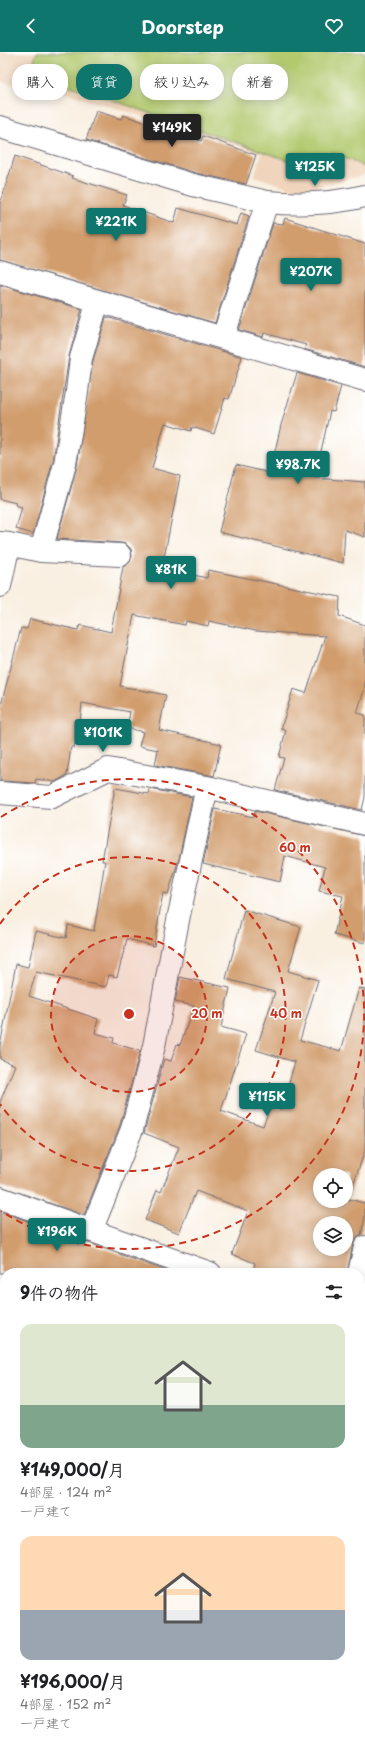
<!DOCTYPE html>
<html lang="ja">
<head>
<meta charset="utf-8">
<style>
	body { margin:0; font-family:"Playpen Sans","Klee One",sans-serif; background:#f6f6f6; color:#202124; height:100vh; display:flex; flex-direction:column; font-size:15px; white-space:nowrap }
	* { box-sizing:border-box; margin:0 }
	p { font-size:13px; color:#757577 }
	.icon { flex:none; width:22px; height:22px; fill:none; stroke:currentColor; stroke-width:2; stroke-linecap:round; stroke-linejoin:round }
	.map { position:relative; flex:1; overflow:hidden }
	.drawer { position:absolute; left:0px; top:1216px; width:365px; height:480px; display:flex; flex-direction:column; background:#fff; border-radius:16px 16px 0 0; box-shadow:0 2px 10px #0003 }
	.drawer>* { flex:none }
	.top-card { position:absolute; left:12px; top:12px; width:341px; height:36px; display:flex; gap:8px }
	.fabs { position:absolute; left:313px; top:1116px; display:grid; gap:8px }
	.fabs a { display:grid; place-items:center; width:40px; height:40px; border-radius:50%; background:#fff; box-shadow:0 2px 10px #0003; font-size:20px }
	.price { position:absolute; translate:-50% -34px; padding:0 9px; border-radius:4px; background:#0f766e; color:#fff; font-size:13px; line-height:26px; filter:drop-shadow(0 1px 2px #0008) }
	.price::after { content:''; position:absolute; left:50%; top:24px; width:12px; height:9px; margin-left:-6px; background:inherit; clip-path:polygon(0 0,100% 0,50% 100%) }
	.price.active { background:#222; color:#fff }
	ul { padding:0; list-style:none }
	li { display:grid; align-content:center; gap:8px; height:212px; padding:0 20px }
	li span { display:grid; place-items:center; height:124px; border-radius:12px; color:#555 }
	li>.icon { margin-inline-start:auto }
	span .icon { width:72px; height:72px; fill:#fffc; stroke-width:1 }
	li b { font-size:17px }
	h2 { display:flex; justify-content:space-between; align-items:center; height:48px; padding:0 20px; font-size:17px }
	.pill { padding:0 14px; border-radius:16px; background:#fff; box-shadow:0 2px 10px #0003; font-size:14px; line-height:36px }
	.pill.active { background:#0f766e; color:#fff }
	header { display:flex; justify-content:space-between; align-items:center; height:52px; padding:0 20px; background:#0f766e; color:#fff; font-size:18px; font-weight:700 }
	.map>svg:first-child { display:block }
	.built { fill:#f0d5bc }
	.green { fill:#b2c96e; stroke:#6a7654 }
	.building { fill:#d19d6d; fill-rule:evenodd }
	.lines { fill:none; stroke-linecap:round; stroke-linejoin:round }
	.street-casing { stroke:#6d6a75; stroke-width:24 }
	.secondary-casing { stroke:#6d6a75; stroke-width:24 }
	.street { stroke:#fff; stroke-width:22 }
	.secondary { stroke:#fff; stroke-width:22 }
	.ring { fill:none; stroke:#c8321e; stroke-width:2; stroke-dasharray:7 5 }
	.centre { fill:#c8321e; stroke:#fff; stroke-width:2 }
	.ring-label { font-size:12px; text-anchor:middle; font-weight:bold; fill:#c8321e; stroke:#fff; stroke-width:3; stroke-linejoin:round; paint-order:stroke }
</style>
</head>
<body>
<header><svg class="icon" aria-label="back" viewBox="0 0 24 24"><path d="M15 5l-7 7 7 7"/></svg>Doorstep<svg class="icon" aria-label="heart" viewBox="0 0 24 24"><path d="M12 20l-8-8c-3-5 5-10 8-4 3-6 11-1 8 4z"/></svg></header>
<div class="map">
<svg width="365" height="1696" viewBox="0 0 365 1696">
	<rect width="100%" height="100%" fill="#fff"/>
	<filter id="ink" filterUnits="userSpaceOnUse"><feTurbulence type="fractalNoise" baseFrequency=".025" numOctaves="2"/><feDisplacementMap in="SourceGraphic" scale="8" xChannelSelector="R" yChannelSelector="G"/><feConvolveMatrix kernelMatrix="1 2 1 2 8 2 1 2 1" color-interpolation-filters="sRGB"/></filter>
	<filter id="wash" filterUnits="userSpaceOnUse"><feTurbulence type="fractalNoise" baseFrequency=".012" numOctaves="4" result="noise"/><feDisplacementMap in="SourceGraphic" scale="16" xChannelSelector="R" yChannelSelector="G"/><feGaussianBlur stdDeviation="0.9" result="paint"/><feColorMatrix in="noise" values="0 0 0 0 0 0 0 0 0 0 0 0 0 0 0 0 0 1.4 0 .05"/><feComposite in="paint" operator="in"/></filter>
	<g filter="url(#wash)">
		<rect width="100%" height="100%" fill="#f9f0e2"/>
		<path class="built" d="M0,0H365V123L299,139L254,124L262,101L34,31L31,39L0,29Z"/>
		<path class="green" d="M37,0H365V115L331,100L308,115L30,20Z"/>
		<g id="blocks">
			<path class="building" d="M96,59L121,67L123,63L201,89L203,84L256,103L246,132L196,121L86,88Z
				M15,104L73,124L72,126L127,143L123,153L174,171L178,156L237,173L241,161L249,164L215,271L0,208V152Z
				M285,166L365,192V315L304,297L306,293L264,281L263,285L239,278L273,171L283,172Z
				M0,233L82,257L69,304L53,409L33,482L16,477L22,455L15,453L16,451L0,447Z
				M106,265L242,305L229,347L225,346L214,382L192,375L191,379L165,371L152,416L180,424L162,516L207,526L208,518L340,545L339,564L365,573V635L357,661L365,663V745L362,758L275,738L284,706L279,705L286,678L281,677L293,637L306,641L325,584L256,579L209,569L208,574L186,569L185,573L134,563L120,634L166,643L159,678L221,692L214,724L155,713L158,698L139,694L143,680L127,676L130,660L82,651L78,691H75L74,695H71L67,723L55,730L36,727L35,731L0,729V657L21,576L27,577L30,567L78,578L80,573L111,580L123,515L130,510L132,504L131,497L126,492L121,491L57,487L77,414L93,309Z
				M297,321L341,334L334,360L330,359L315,426L365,430V485L345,478L343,511L219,480L236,413L270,421L281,373Z
				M115,736L149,742L150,737L192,745L179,807L168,842L163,841L154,894L127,887L117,925L109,923L106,935L36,920L29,944L98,967L95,981L114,986L113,991L140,999L120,1073L84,1163L0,1134V1050L15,1013L0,1007V994L16,912L28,915L36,879L66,886L68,873L94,879L105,809H102Z
				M215,757L254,765L255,759L365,784V891L334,883L343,844L319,839L325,815L285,804L280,830L203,812Z
				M244,858L301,875L288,919L318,928L300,988L341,999L359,936L365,937V1099L348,1147L365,1151V1165L361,1183L356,1187L353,1192L347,1221H252L255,1211L232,1202L248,1159L196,1139L179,1181L145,1168L157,1138L161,1140L179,1095L144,1081L164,1007L171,1009L177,992L180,993L194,954L175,950L180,925L230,936L221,975L246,982L221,1059L263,1074L271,1053L281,1057L295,1010L256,998L275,940L226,927ZM320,1123H346V1149H320ZM320,1171H346V1197H320Z
				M0,1159L172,1221H0Z"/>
		</g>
	</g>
	<g filter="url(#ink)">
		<use href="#blocks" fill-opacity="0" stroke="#6d6a75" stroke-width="1"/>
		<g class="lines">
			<g class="street-casing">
				<path id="street" d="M0,75L193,133L267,150L223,286
					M0,220L365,328
					M0,491L9,492L0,534
					M9,492L41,499L120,503
					M41,499L65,412L77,340L81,306L95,259L94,248
					M0,741L52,745L108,717L207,735L365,772
					M0,1146L210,1221
					M91,1179L132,1077L154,994L179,863L207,735
					M359,1221L365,1195
					M360,1274L365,1276
					M0,1411L5,1412
					M360,1533L365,1535
					M13,1696L14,1691
					M178,1696L180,1691"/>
			</g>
			<g class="secondary-casing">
				<path id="secondary" d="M267,150C300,153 332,152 365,144"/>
			</g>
			<use href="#street" class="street"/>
			<use href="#secondary" class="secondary"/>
		</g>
	</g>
	<circle cx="129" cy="962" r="78" fill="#c8321e" fill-opacity=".12"/>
	<g class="ring">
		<circle cx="129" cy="962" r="78"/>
		<path d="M0 872A157 157 0 1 1 0 1052"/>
		<path d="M1 765A235 235 0 1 1 1 1159"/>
	</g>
	<circle cx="129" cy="962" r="6" class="centre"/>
	<g class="ring-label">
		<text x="295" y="800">60 m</text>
		<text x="207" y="966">20 m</text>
		<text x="286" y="966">40 m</text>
	</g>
</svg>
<div class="fabs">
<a><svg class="icon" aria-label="locate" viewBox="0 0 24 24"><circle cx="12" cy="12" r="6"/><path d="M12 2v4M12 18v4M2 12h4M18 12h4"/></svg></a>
<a><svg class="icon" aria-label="layers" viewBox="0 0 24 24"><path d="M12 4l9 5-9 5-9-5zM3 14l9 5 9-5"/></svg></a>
</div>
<b class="price active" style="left:172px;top:96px">¥149K</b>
<b class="price" style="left:315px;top:135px">¥125K</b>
<b class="price" style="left:116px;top:190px">¥221K</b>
<b class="price" style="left:311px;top:240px">¥207K</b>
<b class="price" style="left:298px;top:433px">¥98.7K</b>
<b class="price" style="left:171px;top:538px">¥81K</b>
<b class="price" style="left:103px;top:701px">¥101K</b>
<b class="price" style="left:267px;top:1065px">¥115K</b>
<b class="price" style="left:57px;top:1200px">¥196K</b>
<div class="top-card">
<a class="pill">購入</a>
<a class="pill active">賃貸</a>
<a class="pill">絞り込み</a>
<a class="pill">新着</a>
</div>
<section class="drawer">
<h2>9件の物件<svg class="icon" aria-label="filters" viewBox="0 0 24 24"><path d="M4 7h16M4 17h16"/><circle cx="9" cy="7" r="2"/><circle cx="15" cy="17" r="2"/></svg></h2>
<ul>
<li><span style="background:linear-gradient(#dfe7d0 65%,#7fa58c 0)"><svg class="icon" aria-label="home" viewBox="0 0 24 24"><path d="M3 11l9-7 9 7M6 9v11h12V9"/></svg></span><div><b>¥149,000/月</b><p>4部屋 · 124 m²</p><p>一戸建て</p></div></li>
<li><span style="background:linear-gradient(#ffd9b3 60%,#9aa5b1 0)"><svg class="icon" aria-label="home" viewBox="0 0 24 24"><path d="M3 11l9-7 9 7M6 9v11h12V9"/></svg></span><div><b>¥196,000/月</b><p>4部屋 · 152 m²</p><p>一戸建て</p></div></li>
</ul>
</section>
</div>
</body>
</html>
